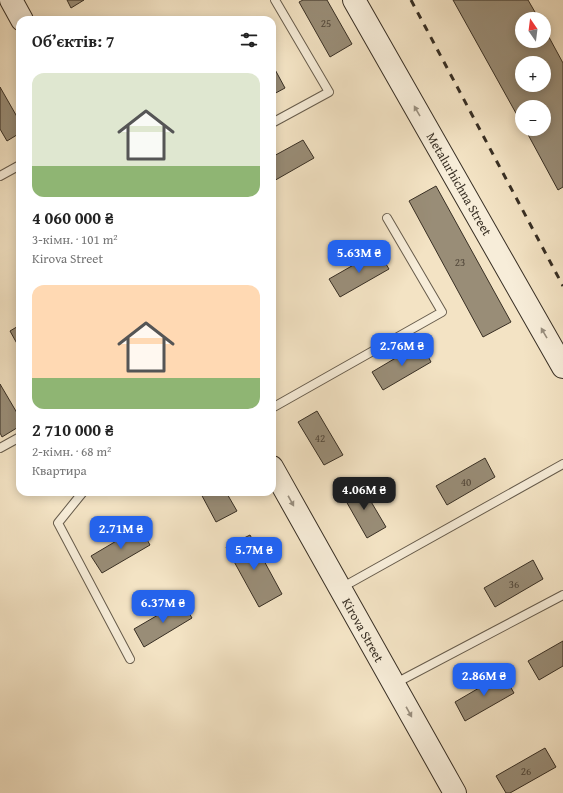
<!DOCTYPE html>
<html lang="uk">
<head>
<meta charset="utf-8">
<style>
	body { margin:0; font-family:"Gentium Book Plus",serif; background:#f6f6f6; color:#222; height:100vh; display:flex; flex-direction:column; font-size:15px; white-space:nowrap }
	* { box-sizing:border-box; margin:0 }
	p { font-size:13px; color:#767676 }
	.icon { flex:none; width:22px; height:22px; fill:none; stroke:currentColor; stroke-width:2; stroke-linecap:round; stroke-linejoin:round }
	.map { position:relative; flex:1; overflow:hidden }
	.sheet { position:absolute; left:16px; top:16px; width:260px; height:480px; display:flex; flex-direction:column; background:#fff; border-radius:12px; box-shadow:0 2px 10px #0003 }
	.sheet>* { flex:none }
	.needle { width:26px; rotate:346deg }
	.fabs { position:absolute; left:515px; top:12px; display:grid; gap:8px }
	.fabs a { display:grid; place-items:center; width:36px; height:36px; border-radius:50%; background:#fff; box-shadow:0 2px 10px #0003; font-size:20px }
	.price { position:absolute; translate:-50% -34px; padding:0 9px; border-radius:8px; background:#2563eb; color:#fff; font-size:13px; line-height:26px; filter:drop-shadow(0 1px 2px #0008) }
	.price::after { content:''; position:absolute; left:50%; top:24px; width:12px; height:9px; margin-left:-6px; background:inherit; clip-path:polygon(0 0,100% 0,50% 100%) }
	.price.active { background:#222; color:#fff }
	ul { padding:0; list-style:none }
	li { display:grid; align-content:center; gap:8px; height:212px; padding:0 16px }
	li span { display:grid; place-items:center; height:124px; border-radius:12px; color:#555 }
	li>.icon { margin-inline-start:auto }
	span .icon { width:72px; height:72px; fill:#fffc; stroke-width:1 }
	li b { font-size:17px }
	h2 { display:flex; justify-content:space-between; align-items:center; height:48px; padding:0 16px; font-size:17px }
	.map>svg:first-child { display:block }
	.building { fill:#998d77; stroke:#382f24; fill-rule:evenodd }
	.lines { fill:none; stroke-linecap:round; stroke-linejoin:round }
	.lane-casing { stroke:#675c4c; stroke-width:10 }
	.secondary-casing { stroke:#382f24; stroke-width:24 }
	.lane { stroke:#f7edd9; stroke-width:8 }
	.secondary { stroke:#f7edd9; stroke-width:22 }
	.rail { stroke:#382f24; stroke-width:3; stroke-dasharray:7 7; stroke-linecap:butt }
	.oneway { fill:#988e7e }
	.labels { text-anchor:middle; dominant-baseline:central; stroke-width:3.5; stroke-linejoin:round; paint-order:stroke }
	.number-label { font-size:11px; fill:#504639 }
	.street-label { font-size:13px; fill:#382f24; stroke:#f7edd9 }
</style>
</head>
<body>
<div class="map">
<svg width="563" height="793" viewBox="0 0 563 793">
	<rect width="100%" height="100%" fill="#f3e3c4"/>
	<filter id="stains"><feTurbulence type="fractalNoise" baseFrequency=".005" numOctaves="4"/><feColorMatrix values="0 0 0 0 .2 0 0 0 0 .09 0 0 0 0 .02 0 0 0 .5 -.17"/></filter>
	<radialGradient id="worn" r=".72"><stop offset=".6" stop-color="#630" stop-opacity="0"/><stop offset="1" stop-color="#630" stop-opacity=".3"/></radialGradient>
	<path class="building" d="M67,0H84L71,8Z
		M303,0H327L352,44L330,57L299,2Z
		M453,0H528L539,19H522V41H544V28L563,63V187L558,190L525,129H544V107H522V124ZM522,63H544V85H522Z
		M272,64L285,88L272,95Z
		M0,87L20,122V133L7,141L0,129Z
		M303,140L314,158L272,182V157Z
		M436,186L511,322L483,337L409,201Z
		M378,251L389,269L340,297L329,279Z
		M20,325V349L10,331Z
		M421,343L431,362L383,390L372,372Z
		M0,384L20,418V426L2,437L0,433Z
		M317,411L343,455L324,465L298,422Z
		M485,458L495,477L447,505L436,486Z
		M360,483L386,527L367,538L342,494Z
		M200,492H226L237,511L216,522Z
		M140,527L150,545L102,573L91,556Z
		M250,535L282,594L259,607L226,547Z
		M533,560L543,579L495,607L484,588Z
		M182,601L192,618L144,647L134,629Z
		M563,641V666L539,680L528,661Z
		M503,674L514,693L465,721L455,702Z
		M545,748L556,767L510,793H506L496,776Z"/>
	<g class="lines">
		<g class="lane-casing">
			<path id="lane" d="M272,123L329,92L275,0
				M0,176L20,165
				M272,408L442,312L387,218
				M0,448L20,437
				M83,492L58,523L130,659
				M341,588L563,464
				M394,684L563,595"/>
		</g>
		<g class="secondary-casing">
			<path id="secondary" d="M11,0L22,20
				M354,0L563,367
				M272,467L455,793"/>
		</g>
		<use href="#lane" class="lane"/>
		<use href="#secondary" class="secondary"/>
		<path class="rail" d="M411,0L563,286"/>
	</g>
	<defs><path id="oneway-solid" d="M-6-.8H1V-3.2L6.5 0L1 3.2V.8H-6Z"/></defs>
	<g class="oneway">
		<use href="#oneway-solid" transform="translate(417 111) rotate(-120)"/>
		<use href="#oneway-solid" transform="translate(544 333) rotate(-120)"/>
		<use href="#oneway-solid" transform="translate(291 501) rotate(61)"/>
		<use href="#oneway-solid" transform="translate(409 712) rotate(61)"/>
	</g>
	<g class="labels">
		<g class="number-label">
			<text x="326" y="23">25</text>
			<text x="460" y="262">23</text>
			<text x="320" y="438">42</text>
			<text x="466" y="482">40</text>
			<text x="514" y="584">36</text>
			<text x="526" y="771">26</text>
		</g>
		<g class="street-label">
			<text transform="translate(459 184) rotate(60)">Metalurhichna Street</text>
			<text transform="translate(363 630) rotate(61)">Kirova Street</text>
		</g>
	</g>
	<rect width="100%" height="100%" filter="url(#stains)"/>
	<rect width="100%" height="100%" fill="url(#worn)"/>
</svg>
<div class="fabs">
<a><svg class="needle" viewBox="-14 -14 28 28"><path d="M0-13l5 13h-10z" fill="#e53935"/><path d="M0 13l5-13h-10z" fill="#767676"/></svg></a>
<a>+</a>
<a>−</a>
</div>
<b class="price" style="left:359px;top:274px">5.63M ₴</b>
<b class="price" style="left:402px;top:367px">2.76M ₴</b>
<b class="price active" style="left:364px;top:511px">4.06M ₴</b>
<b class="price" style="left:121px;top:550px">2.71M ₴</b>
<b class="price" style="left:254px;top:571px">5.7M ₴</b>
<b class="price" style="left:163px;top:624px">6.37M ₴</b>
<b class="price" style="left:484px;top:697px">2.86M ₴</b>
<section class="sheet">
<h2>Об’єктів: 7<svg class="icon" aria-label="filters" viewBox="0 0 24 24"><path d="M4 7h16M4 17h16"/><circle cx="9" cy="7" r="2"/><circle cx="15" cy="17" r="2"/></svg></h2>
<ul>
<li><span style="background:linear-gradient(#dfe7d0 75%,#8fb573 0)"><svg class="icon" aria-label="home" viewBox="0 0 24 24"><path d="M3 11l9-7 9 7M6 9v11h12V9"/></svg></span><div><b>4 060 000 ₴</b><p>3-кімн. · 101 m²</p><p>Kirova Street</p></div></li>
<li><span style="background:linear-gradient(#ffd9b3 75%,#8fb573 0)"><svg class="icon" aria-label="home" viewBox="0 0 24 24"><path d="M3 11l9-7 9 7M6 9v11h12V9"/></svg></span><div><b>2 710 000 ₴</b><p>2-кімн. · 68 m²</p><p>Квартира</p></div></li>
</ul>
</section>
</div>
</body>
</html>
